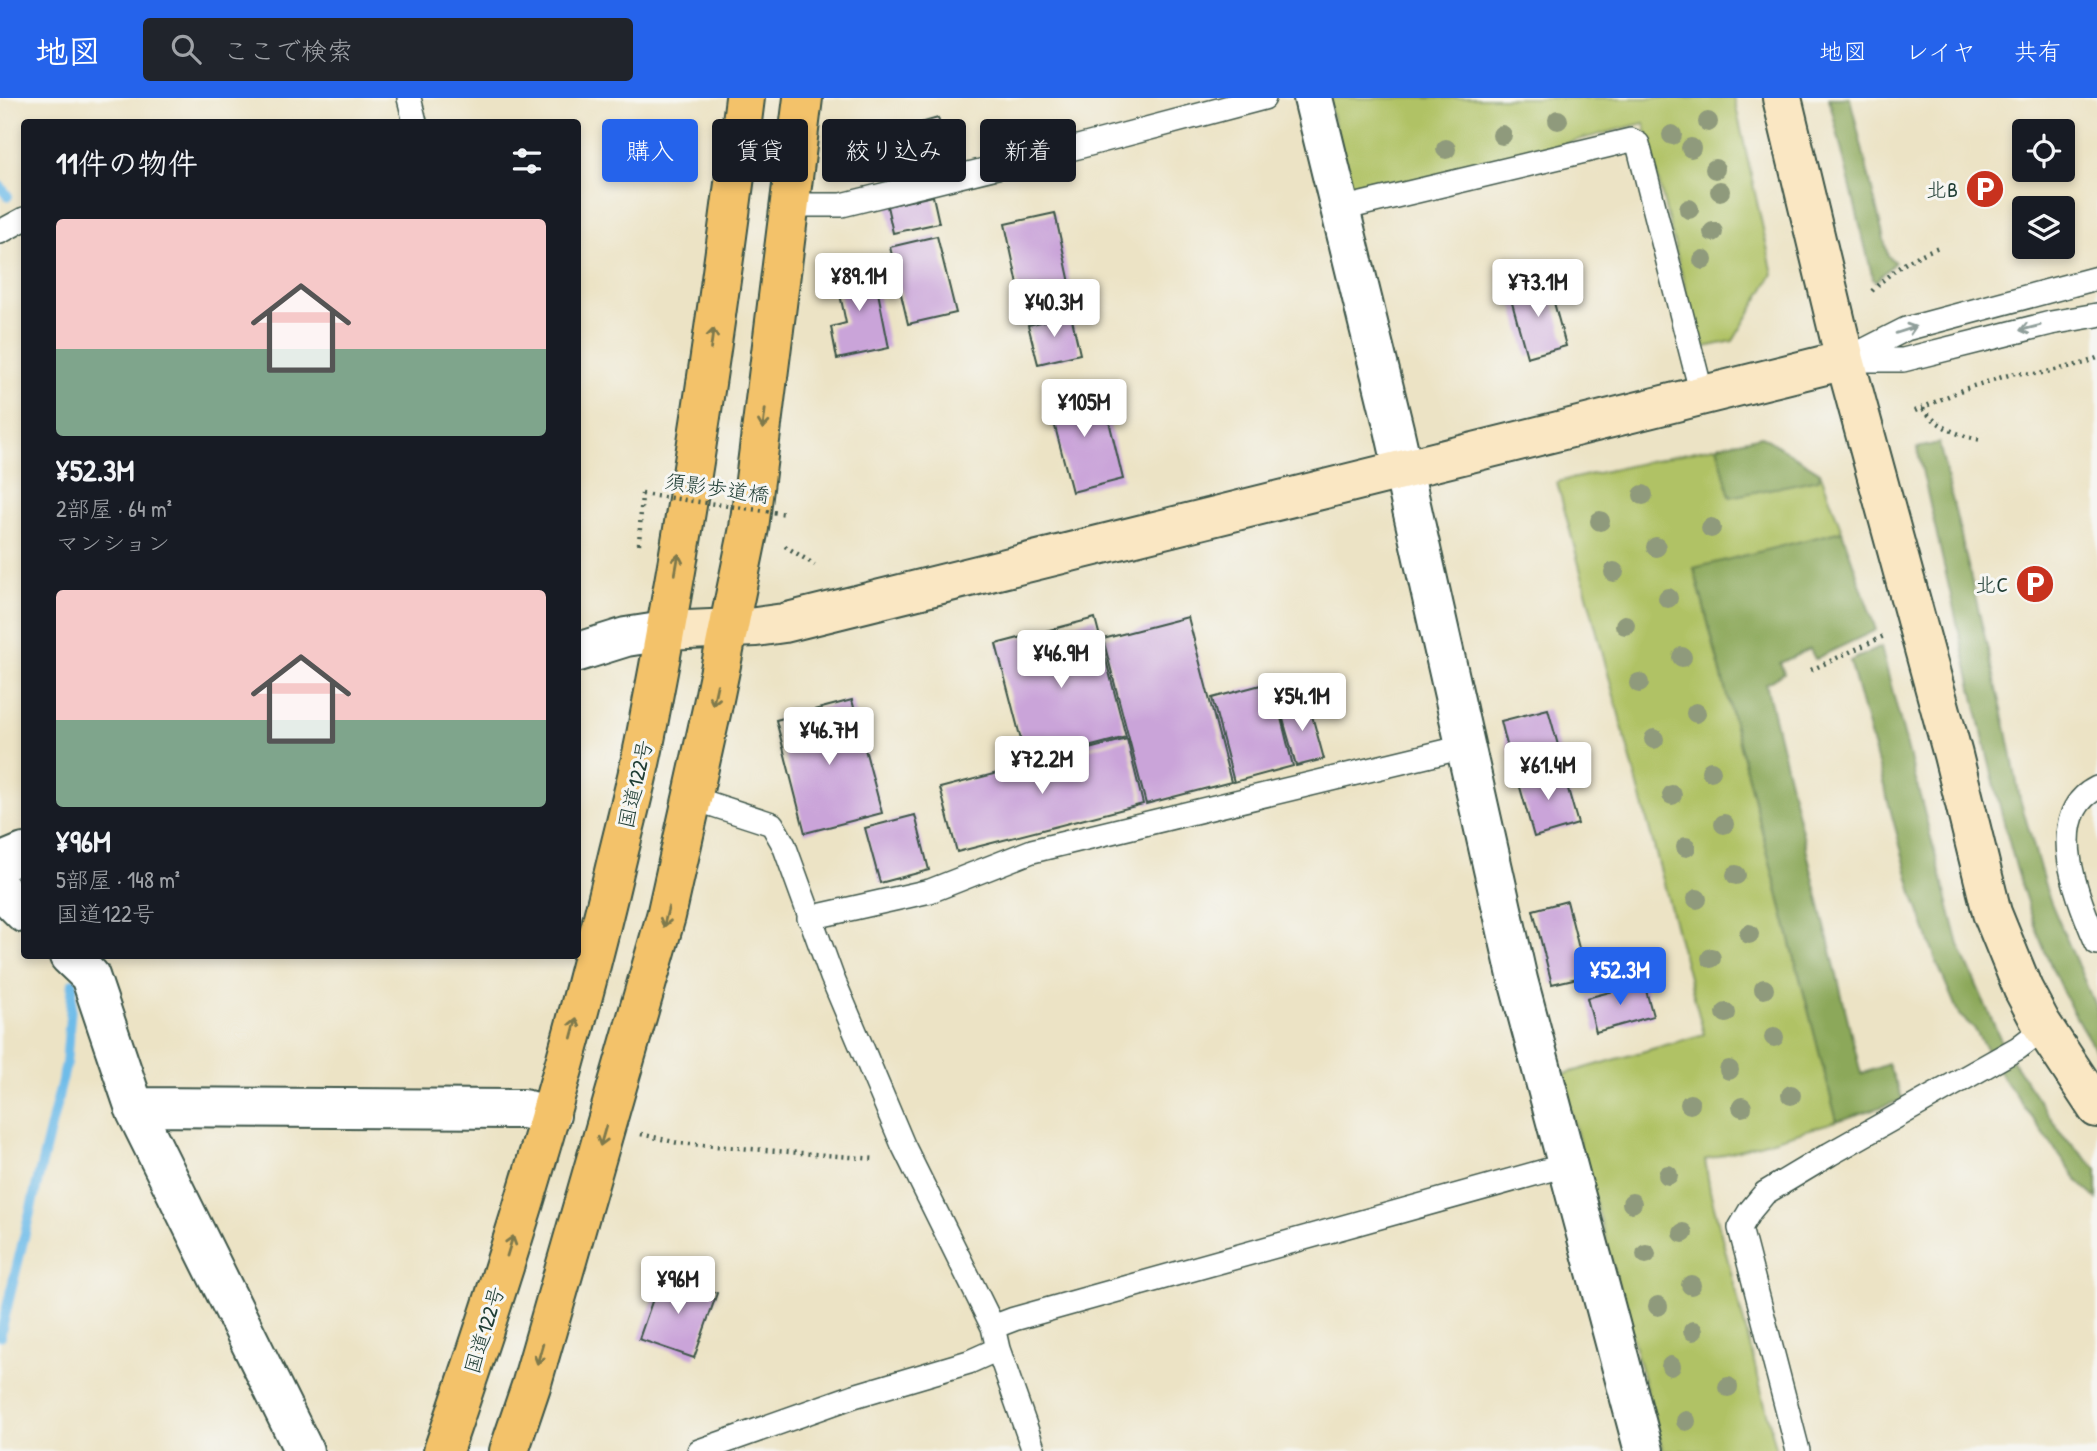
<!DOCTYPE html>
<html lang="ja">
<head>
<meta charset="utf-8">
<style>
	body { margin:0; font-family:"Patrick Hand","Klee One",sans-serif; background:#20242c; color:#f1f3f6; height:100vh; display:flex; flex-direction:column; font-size:26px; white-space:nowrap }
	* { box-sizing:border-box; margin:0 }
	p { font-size:23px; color:#9ea1a6 }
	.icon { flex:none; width:38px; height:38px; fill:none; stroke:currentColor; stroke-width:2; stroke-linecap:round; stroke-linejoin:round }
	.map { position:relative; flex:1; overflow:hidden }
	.drawer { position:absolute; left:21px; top:21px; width:560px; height:840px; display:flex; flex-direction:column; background:#171b24; border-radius:7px; box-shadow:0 4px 10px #0003 }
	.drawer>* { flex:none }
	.banner { position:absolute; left:602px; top:21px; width:665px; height:63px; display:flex; gap:14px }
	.fabs { position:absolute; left:2012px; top:21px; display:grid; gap:14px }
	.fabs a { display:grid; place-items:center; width:63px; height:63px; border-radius:7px; background:#171b24; box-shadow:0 4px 10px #0003; font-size:35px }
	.price { position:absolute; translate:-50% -60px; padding:0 16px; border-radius:7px; background:#fff; color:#222; font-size:23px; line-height:46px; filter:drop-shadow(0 2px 4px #0008) }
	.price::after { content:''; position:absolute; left:50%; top:42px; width:21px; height:16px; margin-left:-10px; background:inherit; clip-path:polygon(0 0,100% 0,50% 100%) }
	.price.active { background:#2563eb; color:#fff }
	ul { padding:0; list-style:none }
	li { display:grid; align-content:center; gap:14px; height:371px; padding:0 35px }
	li span { display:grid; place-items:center; height:217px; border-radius:7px; color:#555 }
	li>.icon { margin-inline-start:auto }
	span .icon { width:126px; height:126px; fill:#fffc; stroke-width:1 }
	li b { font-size:30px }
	h2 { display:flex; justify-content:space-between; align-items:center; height:84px; padding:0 35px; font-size:30px }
	.pill { padding:0 24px; border-radius:7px; background:#171b24; box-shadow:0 4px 10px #0003; font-size:24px; line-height:63px }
	.pill.active { background:#2563eb; color:#fff }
	header { display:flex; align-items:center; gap:42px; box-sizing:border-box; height:98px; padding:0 35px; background:#2563eb; color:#fff }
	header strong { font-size:33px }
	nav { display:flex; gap:38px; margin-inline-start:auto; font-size:24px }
	.search { width:490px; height:63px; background:#20242c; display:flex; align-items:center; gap:18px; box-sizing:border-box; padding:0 24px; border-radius:7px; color:#9ea1a6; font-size:26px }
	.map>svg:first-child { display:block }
	.green { fill:#b0c265; stroke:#68804c; stroke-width:2 }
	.forest { fill:#8ca85a; stroke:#567247; stroke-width:2 }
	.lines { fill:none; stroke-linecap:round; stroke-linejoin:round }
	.stream { stroke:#6ebce9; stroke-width:10 }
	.building { fill:#caa4d9 }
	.lane-casing { stroke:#3e564a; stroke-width:26 }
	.street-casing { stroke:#3e564a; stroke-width:42 }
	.secondary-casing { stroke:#3e564a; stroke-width:42 }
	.highway-casing { stroke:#3e564a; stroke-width:42 }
	.path { stroke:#3e564a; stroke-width:4.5; stroke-dasharray:2 5; stroke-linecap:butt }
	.lane { stroke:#fff; stroke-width:23 }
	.street { stroke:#fff; stroke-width:38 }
	.secondary { stroke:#fae7c3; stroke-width:38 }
	.highway { stroke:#f3c26a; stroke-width:38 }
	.path-bridge { stroke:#3e564a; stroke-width:4.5; stroke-dasharray:2 5; stroke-linecap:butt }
	.tree { fill:#8f9a7c }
	.oneway { stroke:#8f9e9a }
	.oneway2 { stroke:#7e794c }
	.labels { text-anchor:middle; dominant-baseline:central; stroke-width:6; stroke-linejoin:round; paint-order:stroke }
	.poi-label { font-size:21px; fill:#1f3d34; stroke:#f6f6f2; text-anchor:end }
	.street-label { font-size:21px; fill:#1f3d34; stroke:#f6f6f2 }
</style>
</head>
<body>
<header>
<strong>地図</strong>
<div class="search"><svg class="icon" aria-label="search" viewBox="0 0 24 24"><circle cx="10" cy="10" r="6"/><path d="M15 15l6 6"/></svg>ここで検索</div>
<nav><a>地図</a><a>レイヤ</a><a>共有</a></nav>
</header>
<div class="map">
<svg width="2097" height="1353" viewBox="0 0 2097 1353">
	<rect width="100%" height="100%" fill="#f6f6f2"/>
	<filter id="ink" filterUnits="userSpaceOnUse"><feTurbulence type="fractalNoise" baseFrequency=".0143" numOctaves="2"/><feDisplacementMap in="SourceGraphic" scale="14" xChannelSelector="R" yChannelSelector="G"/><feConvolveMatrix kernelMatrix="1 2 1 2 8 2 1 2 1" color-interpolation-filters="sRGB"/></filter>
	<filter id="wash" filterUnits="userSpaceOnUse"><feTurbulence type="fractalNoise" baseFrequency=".00686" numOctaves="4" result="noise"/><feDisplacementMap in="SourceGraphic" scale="28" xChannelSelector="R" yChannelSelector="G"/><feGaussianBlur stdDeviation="1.57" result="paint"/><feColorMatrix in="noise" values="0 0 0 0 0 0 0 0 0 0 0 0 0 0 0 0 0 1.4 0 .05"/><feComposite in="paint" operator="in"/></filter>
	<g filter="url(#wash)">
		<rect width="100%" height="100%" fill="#ece3c5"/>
		<path class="green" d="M1328,0H1734L1773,176L1733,243L1700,250L1644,25L1352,100Z
			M1762,338L1820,374L1842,433L1694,471L1837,1023L1705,1062L1710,1093L1777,1353H1663L1561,977L1704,936L1557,384Z"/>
		<path class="forest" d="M1829,0H1850L1888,158L1895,164L1876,183L1873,181Z
			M1762,338L1820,374L1819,381L1730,399L1717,348Z
			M1939,345L2007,633L2020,701L2048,798L2097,912V954C2031,854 2007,739 1980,625C1959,534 1938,442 1917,350Z
			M1842,433L1876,532L1815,561L1810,551L1780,565L1784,575L1766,586L1861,976L1888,966L1903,1002L1837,1023L1694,470Z
			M1881,549L1959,847L2006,954L2064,1039L2097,1071V1101L2078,1083L1999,974L1974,930L1959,917L1937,865L1913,795L1850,563Z"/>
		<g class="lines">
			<path class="stream" d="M0,88L8,98
				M0,1238L66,966L73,885"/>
		</g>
		<g id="blocks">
			<path class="building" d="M938,20L950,60L876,80L865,41Z
				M933,98L939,125L893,135L887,108Z
				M1055,115L1070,185L1020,196L1005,126Z
				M937,138L956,215L908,226L890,149Z
				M872,164L889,250L837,261L831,229L846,225L835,172Z
				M1548,183L1566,248L1527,259L1509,194Z
				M1071,217L1080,256L1038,266L1028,227Z
				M1085,284L1095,322L1108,319L1123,381L1072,394L1046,294Z
				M1188,519L1231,684L1146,706L1103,541Z
				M1095,520L1126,639L1027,665L996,546Z
				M1272,584L1293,668L1234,684L1212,600Z
				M852,602L882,715L805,735L776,622Z
				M1308,603L1324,661L1296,668L1280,610Z
				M1548,611L1561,658L1513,671L1501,623Z
				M1127,641L1143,706L957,754L940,690Z
				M1562,670L1578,726L1534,739L1518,682Z
				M915,717L929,772L880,785L865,730Z
				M1567,803L1586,878L1552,886L1533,812Z
				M1644,885L1653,918L1596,934L1587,900Z
				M662,1175L717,1195L694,1260L639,1241Z"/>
		</g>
	</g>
	<g filter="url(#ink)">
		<use href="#blocks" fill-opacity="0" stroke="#3e564a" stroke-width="2"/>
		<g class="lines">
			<g class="lane-casing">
				<path id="lane" d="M409,0L415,24
					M791,107H842L1078,49L1264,0
					M1341,111L1631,42L1638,46L1702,297
					M0,134L24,121
					M1845,262L1906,231L2097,180
					M1848,262H1903L2051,225L2097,217
					M2097,690C2042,717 2079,804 2097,845
					M692,700L772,726L784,747L832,879L903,1047L993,1229L998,1251L1034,1353
					M809,820L930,793L1032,753L1464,649
					M993,1229L1014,1221L1566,1067
					M699,1353L854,1298L969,1264L998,1251
					M1798,1353L1740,1130L1750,1113L1765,1095L1830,1056L2018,950L2044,930"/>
			</g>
			<g class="street-casing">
				<path id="street" d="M1313,0L1394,331L1518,882L1644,1353
					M578,554L626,539L665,533
					M0,765L24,755
					M0,791L24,815
					M69,858L90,878L136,1014L304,1353
					M134,1009L523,1011L551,1017"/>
			</g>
			<g class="secondary-casing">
				<path id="secondary" d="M1782,0L1845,262L1953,657L1992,815L2023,891L2041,925L2097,1010
					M665,533L756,529L784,525L1845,262"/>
			</g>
			<g class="highway-casing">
				<path id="highway" d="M443,1353C511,1157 571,959 618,757C629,712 641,667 649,621C689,415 719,208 745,0
					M509,1353L531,1288L666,818L712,611L749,430L803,0"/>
			</g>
			<path class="path" d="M1872,193C1892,172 1912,159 1939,149
				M1923,311C1938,329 1959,338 1982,342
				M1915,313L1964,291L2015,275L2038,276L2085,265L2097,260
				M639,446L642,396
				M785,448L815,467
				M1811,572L1884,538
				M641,1036L678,1045L875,1061"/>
			<use href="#lane" class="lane"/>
			<use href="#street" class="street"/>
			<use href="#secondary" class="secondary"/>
			<use href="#highway" class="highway"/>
			<path class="path-bridge" d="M642,396L787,416"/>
		</g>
		<g class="tree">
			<circle cx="1558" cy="22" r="10"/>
			<circle cx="1708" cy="24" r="10"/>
			<circle cx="1502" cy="37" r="10"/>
			<circle cx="1672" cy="37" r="10"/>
			<circle cx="1691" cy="50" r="10"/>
			<circle cx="1446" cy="51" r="10"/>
			<circle cx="1715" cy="71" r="10"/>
			<circle cx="1720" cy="93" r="10"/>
			<circle cx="1689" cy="111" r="10"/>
			<circle cx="1713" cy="134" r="10"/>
			<circle cx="1703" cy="162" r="10"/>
			<circle cx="1643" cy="397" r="10"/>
			<circle cx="1600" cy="423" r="10"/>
			<circle cx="1711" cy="430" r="10"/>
			<circle cx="1656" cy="449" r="10"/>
			<circle cx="1614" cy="474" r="10"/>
			<circle cx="1668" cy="500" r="10"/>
			<circle cx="1625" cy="527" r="10"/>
			<circle cx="1682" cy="559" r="10"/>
			<circle cx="1639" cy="585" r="10"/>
			<circle cx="1696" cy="615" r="10"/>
			<circle cx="1654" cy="641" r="10"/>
			<circle cx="1711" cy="673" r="10"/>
			<circle cx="1672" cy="697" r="10"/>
			<circle cx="1724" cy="726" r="10"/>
			<circle cx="1686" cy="749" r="10"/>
			<circle cx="1736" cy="777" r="10"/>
			<circle cx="1697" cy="801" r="10"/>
			<circle cx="1749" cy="836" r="10"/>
			<circle cx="1711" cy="860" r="10"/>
			<circle cx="1764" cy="891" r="10"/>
			<circle cx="1726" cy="915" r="10"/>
			<circle cx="1774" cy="939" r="10"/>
			<circle cx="1729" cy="972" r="10"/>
			<circle cx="1791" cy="997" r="10"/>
			<circle cx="1690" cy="1006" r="10"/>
			<circle cx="1742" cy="1009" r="10"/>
			<circle cx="1668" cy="1077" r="10"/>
			<circle cx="1632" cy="1105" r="10"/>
			<circle cx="1683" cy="1135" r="10"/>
			<circle cx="1646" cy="1156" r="10"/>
			<circle cx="1691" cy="1187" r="10"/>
			<circle cx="1658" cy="1208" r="10"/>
			<circle cx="1693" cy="1233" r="10"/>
			<circle cx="1671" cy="1268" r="10"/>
			<circle cx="1728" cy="1289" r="10"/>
			<circle cx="1686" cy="1323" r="10"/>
		</g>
		<defs><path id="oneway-shaft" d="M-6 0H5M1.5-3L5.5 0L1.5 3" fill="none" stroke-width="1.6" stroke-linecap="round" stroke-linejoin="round" transform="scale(1.75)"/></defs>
		<g class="oneway">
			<use href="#oneway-shaft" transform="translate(2030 230) rotate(166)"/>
			<use href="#oneway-shaft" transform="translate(1906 232) rotate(-18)"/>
		</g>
		<g class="oneway2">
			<use href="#oneway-shaft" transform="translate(712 241) rotate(-82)"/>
			<use href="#oneway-shaft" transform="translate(764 321) rotate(97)"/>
			<use href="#oneway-shaft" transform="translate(677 466) rotate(-80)"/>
			<use href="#oneway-shaft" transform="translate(715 597) rotate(102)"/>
			<use href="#oneway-shaft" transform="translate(666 819) rotate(104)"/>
			<use href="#oneway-shaft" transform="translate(574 930) rotate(-75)"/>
			<use href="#oneway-shaft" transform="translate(603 1038) rotate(106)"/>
			<use href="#oneway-shaft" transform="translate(510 1148) rotate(-73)"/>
			<use href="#oneway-shaft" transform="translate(540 1256) rotate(106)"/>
		</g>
	</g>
	<defs>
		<g id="parking-disc" transform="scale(2.0125)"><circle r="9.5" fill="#c8321e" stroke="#f6f6f2"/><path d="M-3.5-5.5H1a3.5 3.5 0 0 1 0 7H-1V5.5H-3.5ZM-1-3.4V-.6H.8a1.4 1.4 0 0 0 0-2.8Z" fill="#fff"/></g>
	</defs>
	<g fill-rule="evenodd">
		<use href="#parking-disc" x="1985" y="91"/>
		<use href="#parking-disc" x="2035" y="486"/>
	</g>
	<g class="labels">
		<g class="poi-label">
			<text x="1958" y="91">北B</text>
			<text x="2008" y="486">北C</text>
		</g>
		<g class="street-label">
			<text transform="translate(717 390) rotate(8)">須影歩道橋</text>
			<text transform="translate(635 686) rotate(-77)">国道122号</text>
			<text transform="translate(484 1232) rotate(-73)">国道122号</text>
		</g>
	</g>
</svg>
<div class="fabs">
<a><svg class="icon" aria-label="locate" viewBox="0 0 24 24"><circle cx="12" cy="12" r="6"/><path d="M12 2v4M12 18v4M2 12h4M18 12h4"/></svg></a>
<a><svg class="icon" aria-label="layers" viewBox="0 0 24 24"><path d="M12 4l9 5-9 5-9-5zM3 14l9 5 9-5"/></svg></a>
</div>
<b class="price" style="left:859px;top:215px">¥89.1M</b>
<b class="price" style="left:1538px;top:221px">¥73.1M</b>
<b class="price" style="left:1054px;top:241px">¥40.3M</b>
<b class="price" style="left:1084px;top:341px">¥105M</b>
<b class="price" style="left:1061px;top:592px">¥46.9M</b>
<b class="price" style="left:1302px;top:635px">¥54.1M</b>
<b class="price" style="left:829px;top:669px">¥46.7M</b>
<b class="price" style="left:1042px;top:698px">¥72.2M</b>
<b class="price" style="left:1548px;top:704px">¥61.4M</b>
<b class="price active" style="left:1620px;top:909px">¥52.3M</b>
<b class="price" style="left:678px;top:1218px">¥96M</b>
<div class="banner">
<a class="pill active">購入</a>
<a class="pill">賃貸</a>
<a class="pill">絞り込み</a>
<a class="pill">新着</a>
</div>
<section class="drawer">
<h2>11件の物件<svg class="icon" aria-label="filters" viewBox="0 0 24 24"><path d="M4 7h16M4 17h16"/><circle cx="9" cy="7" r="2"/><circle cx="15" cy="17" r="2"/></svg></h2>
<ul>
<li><span style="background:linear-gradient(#f6c9c9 60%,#7fa58c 0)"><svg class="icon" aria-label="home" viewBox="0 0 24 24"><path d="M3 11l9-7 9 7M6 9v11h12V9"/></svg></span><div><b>¥52.3M</b><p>2部屋 · 64 m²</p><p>マンション</p></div></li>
<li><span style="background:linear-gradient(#f6c9c9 60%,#7fa58c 0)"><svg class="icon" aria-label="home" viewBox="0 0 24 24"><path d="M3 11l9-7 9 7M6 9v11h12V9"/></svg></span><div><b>¥96M</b><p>5部屋 · 148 m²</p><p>国道122号</p></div></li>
</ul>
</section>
</div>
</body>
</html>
